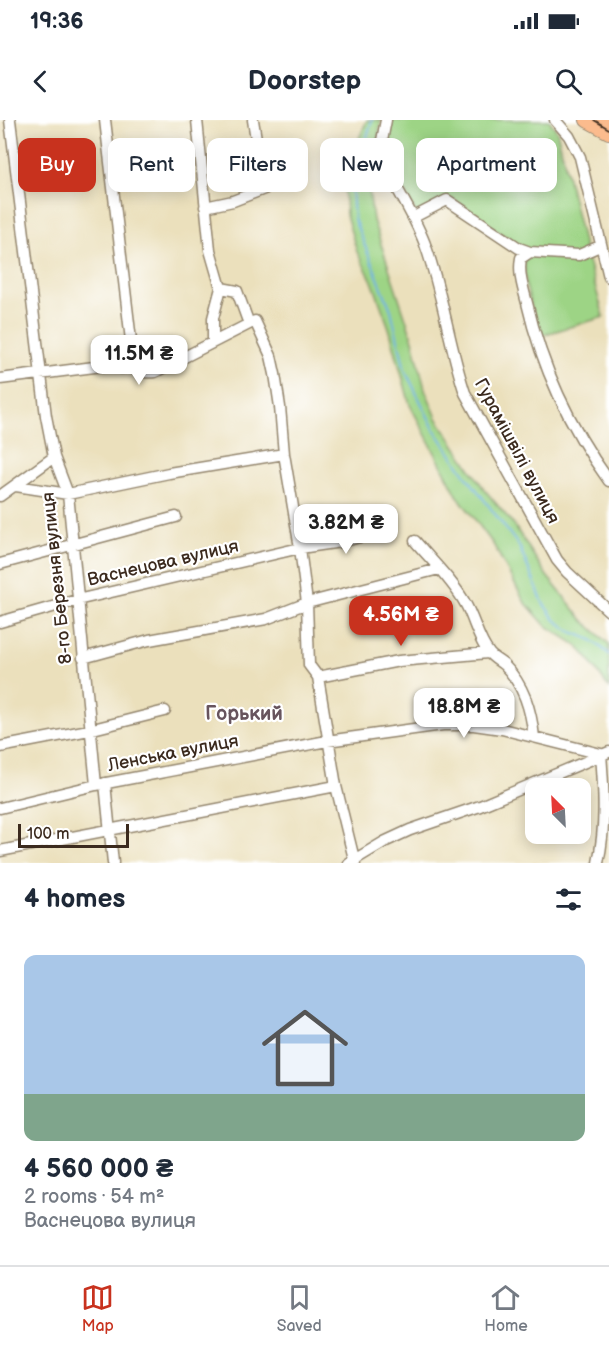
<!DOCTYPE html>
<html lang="en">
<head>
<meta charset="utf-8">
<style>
	body { margin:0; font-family:"Balsamiq Sans",sans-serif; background:#f2f2f3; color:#1f2937; height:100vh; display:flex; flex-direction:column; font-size:22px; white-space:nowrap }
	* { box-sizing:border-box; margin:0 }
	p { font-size:20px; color:#747a83 }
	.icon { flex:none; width:33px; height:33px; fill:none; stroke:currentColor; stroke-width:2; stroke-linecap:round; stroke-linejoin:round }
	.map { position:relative; height:743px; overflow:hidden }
	.sheet { display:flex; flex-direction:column; background:#fff; flex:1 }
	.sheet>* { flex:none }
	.top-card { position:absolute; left:18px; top:18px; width:573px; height:54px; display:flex; gap:12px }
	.needle { width:39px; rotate:336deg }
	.controls { position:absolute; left:525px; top:658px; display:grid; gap:12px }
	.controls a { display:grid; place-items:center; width:66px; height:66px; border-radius:12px; background:#fff; box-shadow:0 3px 15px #0003; font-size:30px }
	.scale { position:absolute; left:18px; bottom:15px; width:111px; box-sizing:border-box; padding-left:6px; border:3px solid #3b2a1e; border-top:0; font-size:16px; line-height:21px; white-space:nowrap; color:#3b2a1e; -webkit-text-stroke:4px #fff; paint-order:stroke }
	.price { position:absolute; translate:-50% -51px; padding:0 14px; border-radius:12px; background:#fff; color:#222; font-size:20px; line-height:39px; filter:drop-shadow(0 2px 3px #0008) }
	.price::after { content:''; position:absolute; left:50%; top:36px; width:18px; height:14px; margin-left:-9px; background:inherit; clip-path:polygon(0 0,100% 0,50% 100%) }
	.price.on { background:#c8321e; color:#fff }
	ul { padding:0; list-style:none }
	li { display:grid; align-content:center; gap:12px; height:318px; padding:0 24px }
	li+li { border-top:2px solid #e0e1e3 }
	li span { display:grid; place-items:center; height:186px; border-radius:12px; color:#555 }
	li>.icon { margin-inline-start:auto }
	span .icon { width:108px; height:108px; fill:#fffc; stroke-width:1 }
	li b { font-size:26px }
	h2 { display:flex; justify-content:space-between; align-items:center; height:72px; padding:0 24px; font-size:26px }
	.pill { padding:0 21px; border-radius:12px; background:#fff; box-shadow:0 3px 15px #0003; font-size:21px; line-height:54px }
	.pill.on { background:#c8321e; color:#fff }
	.status { display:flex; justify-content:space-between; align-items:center; height:42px; padding:0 30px; background:#fff; direction:ltr }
	.status svg { height:16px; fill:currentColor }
	header { display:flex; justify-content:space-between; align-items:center; height:78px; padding:0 24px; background:#fff; font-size:27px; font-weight:600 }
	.tab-bar { display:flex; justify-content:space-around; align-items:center; height:84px; border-top:2px solid #e0e1e3; background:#fff; font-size:16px; color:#747a83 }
	.tab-bar a { display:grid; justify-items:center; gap:3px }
	.tab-bar .on { color:#c8321e }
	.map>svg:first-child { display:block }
	.green { fill:#9dd485; stroke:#6c7f52; stroke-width:1.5 }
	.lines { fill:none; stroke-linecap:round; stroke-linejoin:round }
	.stream { stroke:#71b2e5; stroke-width:2 }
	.minor-casing { stroke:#93856d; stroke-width:13 }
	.major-casing { stroke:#93856d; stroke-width:16 }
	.minor { stroke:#fff; stroke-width:10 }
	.major { stroke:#fbbb8d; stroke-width:14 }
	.tram { stroke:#3b2a1e; stroke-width:1.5 }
	.labels { text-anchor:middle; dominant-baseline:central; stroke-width:4.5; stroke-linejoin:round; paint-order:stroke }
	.street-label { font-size:18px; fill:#3b2a1e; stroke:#fff }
	.neighbourhood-label { font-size:20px; font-weight:bold; fill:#67545d; stroke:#fff }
</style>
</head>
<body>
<div class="status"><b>19:36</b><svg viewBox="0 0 49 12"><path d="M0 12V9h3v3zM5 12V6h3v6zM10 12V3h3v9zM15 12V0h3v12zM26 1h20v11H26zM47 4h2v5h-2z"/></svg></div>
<header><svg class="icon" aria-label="back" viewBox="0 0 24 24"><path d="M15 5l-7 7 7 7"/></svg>Doorstep<svg class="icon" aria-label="search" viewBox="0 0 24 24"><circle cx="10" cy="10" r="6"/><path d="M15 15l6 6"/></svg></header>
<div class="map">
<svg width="609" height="743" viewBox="0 0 609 743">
	<rect width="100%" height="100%" fill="#fff"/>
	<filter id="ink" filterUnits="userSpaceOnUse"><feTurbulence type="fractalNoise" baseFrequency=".0167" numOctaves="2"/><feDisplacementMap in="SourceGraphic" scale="12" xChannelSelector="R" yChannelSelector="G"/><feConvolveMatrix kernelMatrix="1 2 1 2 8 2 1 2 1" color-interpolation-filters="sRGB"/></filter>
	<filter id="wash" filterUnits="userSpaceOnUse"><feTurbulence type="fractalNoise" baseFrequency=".008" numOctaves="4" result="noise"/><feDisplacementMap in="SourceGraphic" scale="24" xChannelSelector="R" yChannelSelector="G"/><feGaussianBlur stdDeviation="1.35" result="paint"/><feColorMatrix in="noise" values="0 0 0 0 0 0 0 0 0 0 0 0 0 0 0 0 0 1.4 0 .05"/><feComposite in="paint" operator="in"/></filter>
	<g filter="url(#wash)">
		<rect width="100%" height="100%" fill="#ebe0bc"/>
		<path class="green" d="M367,0H381L377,25L367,55L373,100L413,220L425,269L437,298L484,369L514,405L547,456L583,500L609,524V568L588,538L575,524L545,505L524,481L493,424L457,375L410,285L389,208L372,161L357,132L346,95L344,64L352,35Z
			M389,0H549L557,11L585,131L604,197L539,216L526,166L524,140L531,135L453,79L416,93L385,35Z"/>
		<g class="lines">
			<path class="stream" d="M372,0L352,67L354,99L391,190L405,250L434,309L467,357L519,426L543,483L555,500L572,512L592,520L609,534"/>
		</g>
	</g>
	<g filter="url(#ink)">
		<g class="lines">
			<g class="minor-casing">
				<path id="minor" d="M10,0L46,296L54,337L68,374L96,665
					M105,0L134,246
					M197,0L210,130L221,168L213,198V221
					M386,0L381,26L382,36C394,68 415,95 426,127C443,175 449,225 465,273L557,440L567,452L609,491
					M555,0L569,16L580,37L609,157
					M205,87L233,81L264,69L253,0
					M414,97L447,80L519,128L530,132L579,135L600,126
					M530,132L521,138C518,153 523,168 527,183C542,248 570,307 609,361
					M221,168L237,171L249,204
					M134,246C141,252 145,253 155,252L255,201L271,236L275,254L280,287L284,334L300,428L307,483L309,545L318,557L336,666L355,743
					M0,259L110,245L121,248L134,246
					M16,366L68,374L169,353L284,334
					M0,376L54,337
					M415,421C432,441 452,460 465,483C474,498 478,520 489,533C493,538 499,541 504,545C524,565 531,590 534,617
					M0,444L176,397
					M0,502L77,480L300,428L341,422L386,410
					M83,538L149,520L266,499L307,483L439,449
					M318,557L399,541L488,533
					M0,627L89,610L165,591
					M105,663L113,743
					M0,688L96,665L327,621L443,605H474L502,609L601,634
					M0,731L336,666
					M349,743L384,722L410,710L480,686L609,632
					M598,743C606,705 604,673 601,634"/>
			</g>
			<g class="major-casing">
				<path id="major" d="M587,0L609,12
					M606,0L609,2"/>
			</g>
			<use href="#minor" class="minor"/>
			<use href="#major" class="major"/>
			<path class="tram" d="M594,0L609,9"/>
		</g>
	</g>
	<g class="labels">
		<g class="street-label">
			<text transform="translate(517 331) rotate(62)">Гурамішвілі вулиця</text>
			<text transform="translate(163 443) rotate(-13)">Васнецова вулиця</text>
			<text transform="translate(57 458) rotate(-96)">8-го Березня вулиця</text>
			<text transform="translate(173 633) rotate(-11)">Ленська вулиця</text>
		</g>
		<g class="neighbourhood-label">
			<text x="244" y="594">Горький</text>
		</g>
	</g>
</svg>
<div class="controls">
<a><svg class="needle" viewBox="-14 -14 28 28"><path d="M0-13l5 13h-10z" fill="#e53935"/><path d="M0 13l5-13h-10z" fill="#747a83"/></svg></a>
</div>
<div class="scale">100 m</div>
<b class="price" style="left:139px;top:266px">11.5M ₴</b>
<b class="price" style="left:346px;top:435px">3.82M ₴</b>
<b class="price on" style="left:401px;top:527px">4.56M ₴</b>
<b class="price" style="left:464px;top:619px">18.8M ₴</b>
<div class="top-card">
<a class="pill on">Buy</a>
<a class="pill">Rent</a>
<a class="pill">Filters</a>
<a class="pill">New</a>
<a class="pill">Apartment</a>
</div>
</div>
<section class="sheet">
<h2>4 homes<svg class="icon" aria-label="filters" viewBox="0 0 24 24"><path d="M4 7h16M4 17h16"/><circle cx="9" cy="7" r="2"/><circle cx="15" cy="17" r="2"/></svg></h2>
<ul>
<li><span style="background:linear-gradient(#a9c7e8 75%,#7fa58c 0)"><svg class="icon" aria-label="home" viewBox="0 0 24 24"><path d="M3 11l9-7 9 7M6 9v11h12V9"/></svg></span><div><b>4 560 000 ₴</b><p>2 rooms · 54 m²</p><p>Васнецова вулиця</p></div></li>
</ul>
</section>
<nav class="tab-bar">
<a class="on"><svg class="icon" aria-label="map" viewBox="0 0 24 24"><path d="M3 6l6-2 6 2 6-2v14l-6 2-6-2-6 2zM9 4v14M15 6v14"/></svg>Map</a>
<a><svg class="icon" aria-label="saved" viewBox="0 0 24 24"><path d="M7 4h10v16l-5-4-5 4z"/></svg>Saved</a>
<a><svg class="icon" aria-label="home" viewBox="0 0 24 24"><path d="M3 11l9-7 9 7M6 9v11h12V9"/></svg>Home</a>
</nav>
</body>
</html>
